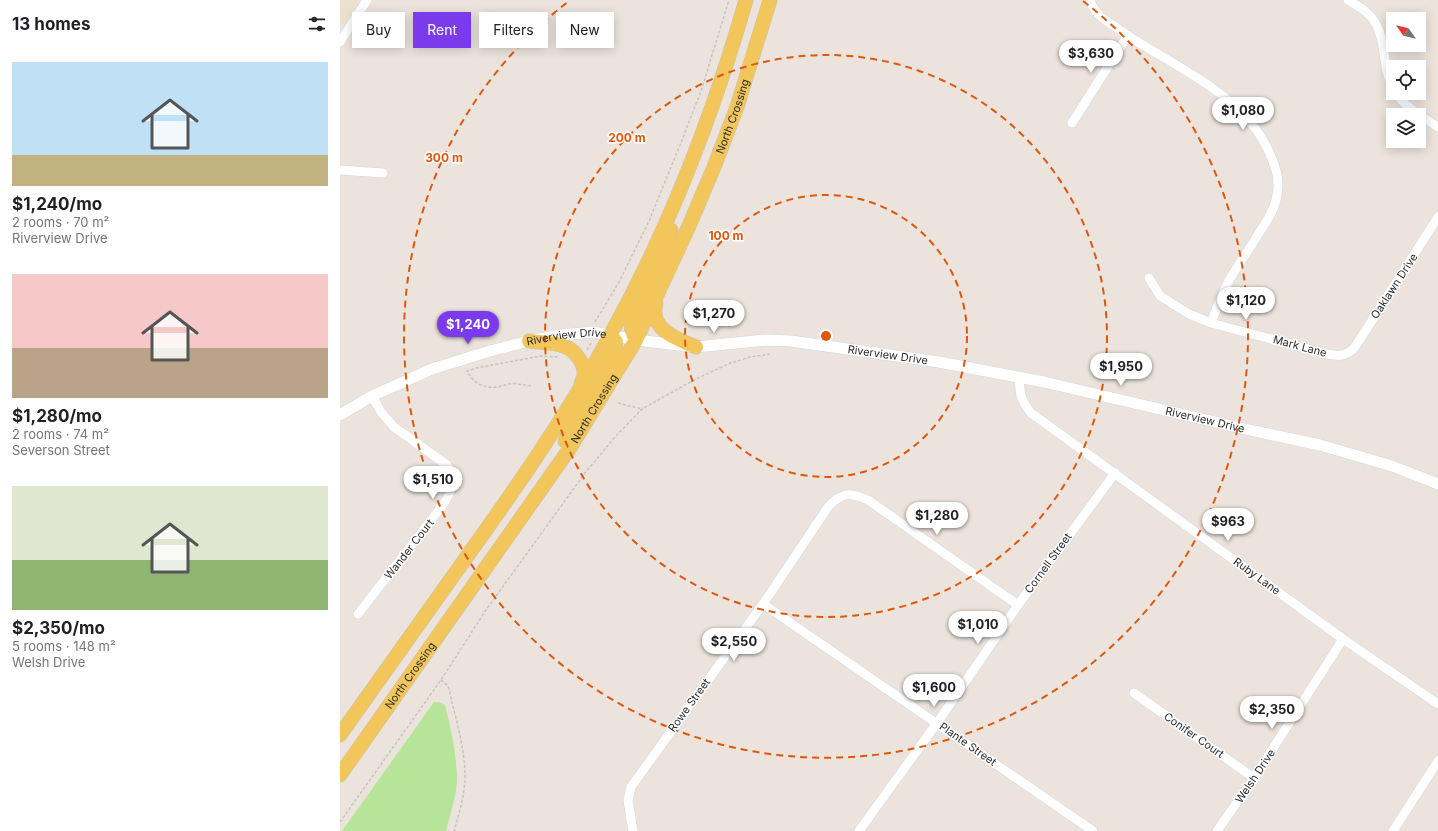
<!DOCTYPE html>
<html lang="en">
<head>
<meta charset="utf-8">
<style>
	body { margin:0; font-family:Inter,sans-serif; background:#f2f2f2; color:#202124; height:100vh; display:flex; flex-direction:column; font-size:15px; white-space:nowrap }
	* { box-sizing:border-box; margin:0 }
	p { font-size:13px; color:#757577 }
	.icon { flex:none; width:22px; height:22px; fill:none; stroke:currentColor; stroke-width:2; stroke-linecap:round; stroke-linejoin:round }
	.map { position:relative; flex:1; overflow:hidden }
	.drawer { display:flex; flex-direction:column; background:#fff; width:340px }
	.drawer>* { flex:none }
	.hud { position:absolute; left:12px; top:12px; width:380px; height:36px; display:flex; gap:8px }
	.needle { width:26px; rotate:304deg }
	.buttons { position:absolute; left:1046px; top:12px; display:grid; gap:8px }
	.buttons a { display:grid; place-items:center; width:40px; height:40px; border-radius:0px; background:#fff; box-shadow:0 2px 10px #0003; font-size:20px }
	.price { position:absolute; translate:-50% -34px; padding:0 9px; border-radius:14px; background:#fff; color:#222; font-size:13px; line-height:26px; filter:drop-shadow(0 1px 2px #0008) }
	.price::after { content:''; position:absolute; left:50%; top:24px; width:12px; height:9px; margin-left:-6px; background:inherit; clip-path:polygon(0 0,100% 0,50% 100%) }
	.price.on { background:#7c3aed; color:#fff }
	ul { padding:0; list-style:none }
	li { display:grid; align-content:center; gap:8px; height:212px; padding:0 12px }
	li span { display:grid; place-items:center; height:124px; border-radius:0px; color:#555 }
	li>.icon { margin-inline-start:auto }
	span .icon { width:72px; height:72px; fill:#fffc; stroke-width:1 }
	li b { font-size:17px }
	h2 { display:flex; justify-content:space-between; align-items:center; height:48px; padding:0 12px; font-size:17px }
	.tag { padding:0 14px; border-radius:0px; background:#fff; box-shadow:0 2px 10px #0003; font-size:14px; line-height:36px }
	.tag.on { background:#7c3aed; color:#fff }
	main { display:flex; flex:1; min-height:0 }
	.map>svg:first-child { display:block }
	.education { fill:#eee1cb }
	.green { fill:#b6e498 }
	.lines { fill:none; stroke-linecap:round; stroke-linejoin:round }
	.minor-casing { stroke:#d1d6e3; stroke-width:10 }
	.tertiary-casing { stroke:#d1d6e3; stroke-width:12 }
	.primary-casing { stroke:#c3c3c3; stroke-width:15 }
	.path { stroke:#c3c3c3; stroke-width:1.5; stroke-dasharray:3 2; stroke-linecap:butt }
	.minor { stroke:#fff; stroke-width:9 }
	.tertiary { stroke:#fff; stroke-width:11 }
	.primary { stroke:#f2c65b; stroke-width:14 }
	.ring { fill:none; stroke:#de570e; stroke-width:2; stroke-dasharray:7 5 }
	.labels { text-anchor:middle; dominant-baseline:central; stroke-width:3; stroke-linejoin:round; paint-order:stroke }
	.street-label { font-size:11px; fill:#2a2a2a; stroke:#fff }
	.centre { fill:#de570e; stroke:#fff; stroke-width:2 }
	.ring-label { font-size:12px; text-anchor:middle; font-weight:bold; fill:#de570e; stroke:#fff; stroke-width:3; stroke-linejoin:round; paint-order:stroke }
</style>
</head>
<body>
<main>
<section class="drawer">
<h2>13 homes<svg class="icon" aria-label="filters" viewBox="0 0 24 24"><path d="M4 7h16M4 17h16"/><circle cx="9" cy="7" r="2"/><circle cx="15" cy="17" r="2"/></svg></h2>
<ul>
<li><span style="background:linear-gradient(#bfe0f5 75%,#c2b280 0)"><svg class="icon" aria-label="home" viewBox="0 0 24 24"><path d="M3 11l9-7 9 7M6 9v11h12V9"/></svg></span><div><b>$1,240/mo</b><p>2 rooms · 70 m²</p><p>Riverview Drive</p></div></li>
<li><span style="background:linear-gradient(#f6c9c9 60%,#b9a48a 0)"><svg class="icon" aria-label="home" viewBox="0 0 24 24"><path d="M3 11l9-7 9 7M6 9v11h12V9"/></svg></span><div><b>$1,280/mo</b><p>2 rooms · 74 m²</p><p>Severson Street</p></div></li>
<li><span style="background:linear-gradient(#dfe7d0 60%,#8fb573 0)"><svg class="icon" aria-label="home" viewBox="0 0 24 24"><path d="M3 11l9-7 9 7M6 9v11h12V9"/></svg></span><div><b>$2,350/mo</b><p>5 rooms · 148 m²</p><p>Welsh Drive</p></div></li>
</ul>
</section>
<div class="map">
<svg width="1098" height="831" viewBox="0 0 1098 831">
	<rect width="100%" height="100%" fill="#ece4dc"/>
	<path class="education" d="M0,0H18L0,28Z"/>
	<path class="green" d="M94,702H98L105,705C111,728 116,752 117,776C118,792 110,815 106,831H2Z"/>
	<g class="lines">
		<g class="minor-casing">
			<path id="minor" d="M750,0C754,15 769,22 781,31C833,67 903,92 930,154C936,168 940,180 937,195C935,209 927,221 919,233C909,250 897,266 887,284C881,296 876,310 871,323
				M1008,0C1014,4 1021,7 1026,12C1049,30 1040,65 1053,88
				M0,42L27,0
				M1056,93C1066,108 1083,117 1098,127
				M732,123L788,35
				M0,170L43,173
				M809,278L820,296L849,314L871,323L987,354C999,356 1006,357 1015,347L1098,217
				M679,377C680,394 680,399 691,413L1003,639L1098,704
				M423,604L753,831
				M18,614L102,506C113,490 116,482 107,465L54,427L41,412L32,396
				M794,693L914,778
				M293,831L288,800L291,787L423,604L488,507C502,492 510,492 528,500L678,605
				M519,831L597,723L678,605L775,473
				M877,831L914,778L1003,639
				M1053,831L1098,761"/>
		</g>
		<g class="tertiary-casing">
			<g id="tertiary">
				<path id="s1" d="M0,415L32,396L92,369L150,351L189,341L221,335L253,332L296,340L356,347L425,340L451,341L599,362L704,382L905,429L980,445L1052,466L1098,484"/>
			</g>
		</g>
		<g class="primary-casing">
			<g id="primary">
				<path d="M316,303C308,329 337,339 356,347"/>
				<path d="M296,340C292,333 291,329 292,322L316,270L331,230"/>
				<path d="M189,341C201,343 216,342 226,347C236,351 245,365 244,375C244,378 242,381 241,384"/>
				<path d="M225,441L274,350L276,342L271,335"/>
				<path d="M0,735C43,675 85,615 128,555C179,484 229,412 271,334C329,229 373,115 406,0"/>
				<path id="s2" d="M0,775L228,451L296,340L349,226L374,167L397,107L430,0"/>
			</g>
		</g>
		<path class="path" d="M255,322L279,282L309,221L340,145L361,91L389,0
			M247,350L251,343
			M191,386C184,385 176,383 169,384C164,385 160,387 156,387C143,389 133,382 127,371L136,368L201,356L218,357
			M278,403L302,409
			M101,680L107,685L109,689C115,717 125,747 125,777C125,794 119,814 114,831
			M0,822L101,680L146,610L245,473L275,437L302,409L352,381L388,364L410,357L430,354"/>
		<use href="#minor" class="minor"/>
		<use href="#tertiary" class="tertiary"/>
		<use href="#primary" class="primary"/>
	</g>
	<g class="ring">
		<circle cx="486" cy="336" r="141"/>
		<circle cx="486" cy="336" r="281"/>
		<path d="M743 1A422 422 0 1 1 229 1"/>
	</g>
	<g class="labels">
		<g class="street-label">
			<text stroke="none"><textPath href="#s2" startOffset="770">North Crossing</textPath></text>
			<text transform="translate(1054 286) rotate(-57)">Oaklawn Drive</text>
			<text stroke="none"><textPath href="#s1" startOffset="242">Riverview Drive</textPath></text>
			<text transform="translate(960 346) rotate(15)">Mark Lane</text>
			<text stroke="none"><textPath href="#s1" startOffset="566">Riverview Drive</textPath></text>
			<text stroke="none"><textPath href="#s2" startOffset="446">North Crossing</textPath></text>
			<text stroke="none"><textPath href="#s1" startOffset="890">Riverview Drive</textPath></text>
			<text transform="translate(69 549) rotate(-52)">Wander Court</text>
			<text transform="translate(708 563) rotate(-54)">Cornell Street</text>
			<text transform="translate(917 576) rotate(36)">Ruby Lane</text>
			<text stroke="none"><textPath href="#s2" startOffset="122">North Crossing</textPath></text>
			<text transform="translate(349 705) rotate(-54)">Rowe Street</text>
			<text transform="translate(854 735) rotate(35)">Conifer Court</text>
			<text transform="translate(628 744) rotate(35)">Plante Street</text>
			<text transform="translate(915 776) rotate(-56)">Welsh Drive</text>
		</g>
	</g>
	<circle cx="486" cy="336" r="6" class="centre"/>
	<g class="ring-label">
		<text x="287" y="142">200 m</text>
		<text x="104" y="162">300 m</text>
		<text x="386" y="240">100 m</text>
	</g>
</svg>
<div class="buttons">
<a><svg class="needle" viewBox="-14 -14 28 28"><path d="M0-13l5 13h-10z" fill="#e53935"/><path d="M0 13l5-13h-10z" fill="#757577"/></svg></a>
<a><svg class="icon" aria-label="locate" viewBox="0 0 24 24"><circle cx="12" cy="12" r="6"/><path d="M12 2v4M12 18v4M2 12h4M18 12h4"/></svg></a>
<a><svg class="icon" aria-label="layers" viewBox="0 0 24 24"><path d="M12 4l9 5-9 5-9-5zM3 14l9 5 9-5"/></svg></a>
</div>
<b class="price" style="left:751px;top:74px">$3,630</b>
<b class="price" style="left:903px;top:131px">$1,080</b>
<b class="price" style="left:906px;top:321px">$1,120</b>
<b class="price" style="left:374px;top:334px">$1,270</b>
<b class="price on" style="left:128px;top:345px">$1,240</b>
<b class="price" style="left:781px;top:387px">$1,950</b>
<b class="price" style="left:93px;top:500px">$1,510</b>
<b class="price" style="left:597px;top:536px">$1,280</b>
<b class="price" style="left:888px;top:542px">$963</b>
<b class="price" style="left:638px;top:645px">$1,010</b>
<b class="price" style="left:394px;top:662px">$2,550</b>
<b class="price" style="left:594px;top:708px">$1,600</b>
<b class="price" style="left:932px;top:730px">$2,350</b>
<div class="hud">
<a class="tag">Buy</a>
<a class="tag on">Rent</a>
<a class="tag">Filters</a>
<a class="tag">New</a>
</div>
</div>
</main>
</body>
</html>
